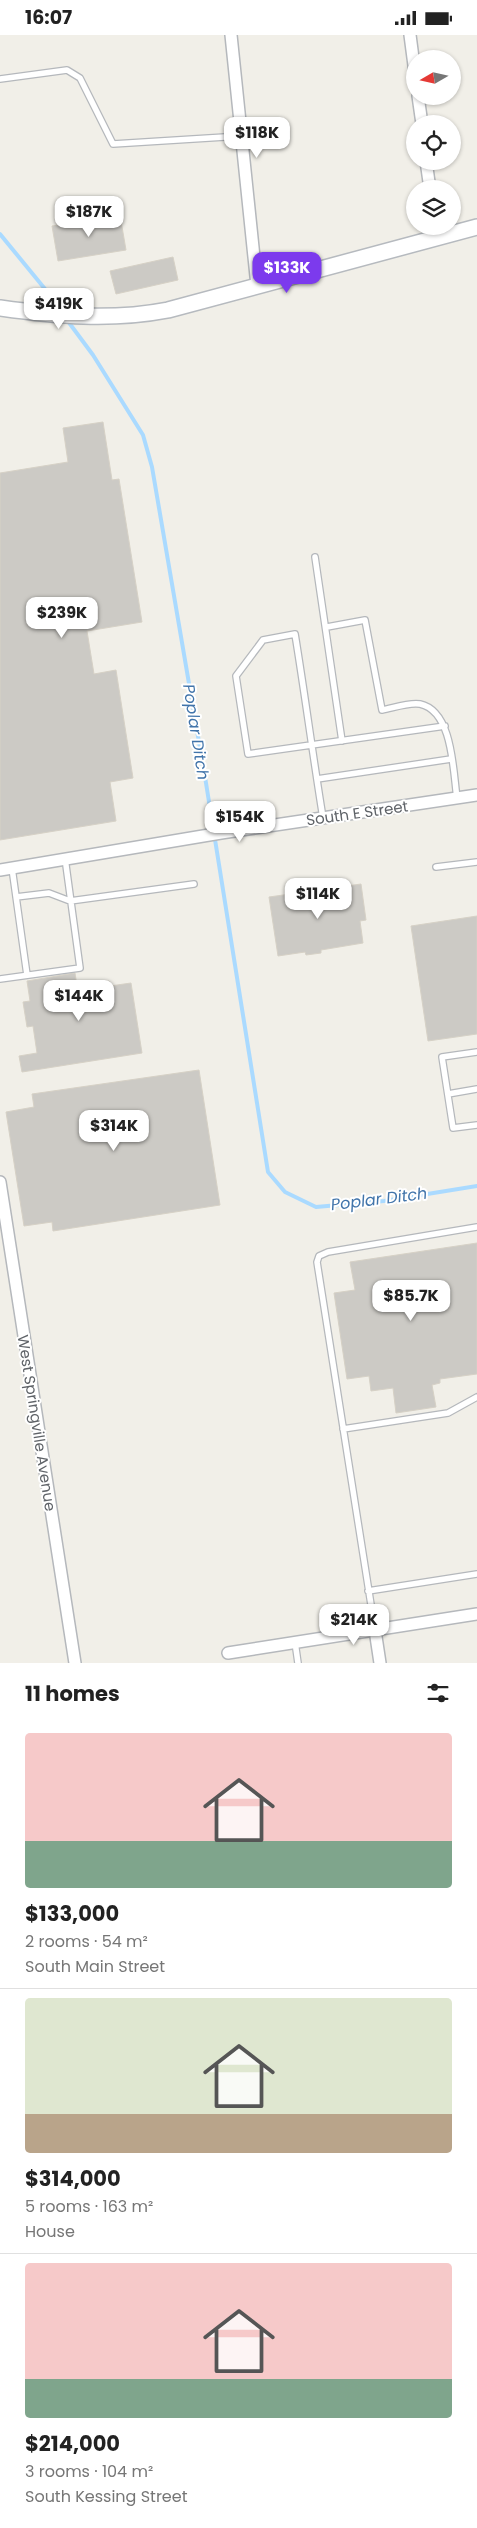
<!DOCTYPE html>
<html lang="en">
<head>
<meta charset="utf-8">
<style>
	body { margin:0; font-family:Poppins,sans-serif; background:#f2f2f2; color:#222; height:100vh; display:flex; flex-direction:column; font-size:19px; white-space:nowrap }
	* { box-sizing:border-box; margin:0 }
	p { font-size:16px; color:#767676 }
	.icon { flex:none; width:28px; height:28px; fill:none; stroke:currentColor; stroke-width:2; stroke-linecap:round; stroke-linejoin:round }
	.map { position:relative; height:1628px; overflow:hidden }
	.details { display:flex; flex-direction:column; background:#fff; flex:1 }
	.details>* { flex:none }
	.needle { width:32px; rotate:261deg }
	.controls { position:absolute; left:406px; top:15px; display:grid; gap:10px }
	.controls a { display:grid; place-items:center; width:55px; height:55px; border-radius:50%; background:#fff; box-shadow:0 1px 4px #0004; font-size:25px }
	.price { position:absolute; translate:-50% -42px; padding:0 11px; border-radius:10px; background:#fff; color:#222; font-size:16px; line-height:32px; filter:drop-shadow(0 1px 2px #0008) }
	.price::after { content:''; position:absolute; left:50%; top:30px; width:15px; height:11px; margin-left:-8px; background:inherit; clip-path:polygon(0 0,100% 0,50% 100%) }
	.price.selected { background:#7c3aed; color:#fff }
	ul { padding:0; list-style:none }
	li { display:grid; align-content:center; gap:10px; height:265px; padding:0 25px }
	li+li { border-top:1px solid #e0e0e0 }
	li span { display:grid; place-items:center; height:155px; border-radius:5px; color:#555 }
	li>.icon { margin-inline-start:auto }
	span .icon { width:90px; height:90px; fill:#fffc; stroke-width:1 }
	li b { font-size:21px }
	h2 { display:flex; justify-content:space-between; align-items:center; height:60px; padding:0 25px; font-size:21px }
	.status { display:flex; justify-content:space-between; align-items:center; height:35px; padding:0 25px; background:#fff; direction:ltr }
	.status svg { height:14px; fill:currentColor }
	.map>svg:first-child { display:block }
	.lines { fill:none; stroke-linecap:round; stroke-linejoin:round }
	.stream { stroke:#aadaff; stroke-width:4 }
	.building { fill:#cccac5; stroke:#d6d1c6 }
	.lane-casing { stroke:#b5b8bc; stroke-width:8 }
	.street-casing { stroke:#b5b8bc; stroke-width:14 }
	.secondary-casing { stroke:#b6babf; stroke-width:18 }
	.lane { stroke:#fff; stroke-width:5.5 }
	.street { stroke:#fff; stroke-width:11 }
	.secondary { stroke:#fff; stroke-width:15 }
	.labels { text-anchor:middle; dominant-baseline:central; stroke-width:4; stroke-linejoin:round; paint-order:stroke }
	.street-label { font-size:15px; fill:#5f6368; stroke:#fff }
	.water-label { font-size:16px; font-style:italic; fill:#4174aa; stroke:#fff }
</style>
</head>
<body>
<div class="status"><b>16:07</b><svg viewBox="0 0 49 12"><path d="M0 12V9h3v3zM5 12V6h3v6zM10 12V3h3v9zM15 12V0h3v12zM26 1h20v11H26zM47 4h2v5h-2z"/></svg></div>
<div class="map">
<svg width="477" height="1628" viewBox="0 0 477 1628">
	<rect width="100%" height="100%" fill="#f1efe8"/>
	<g class="lines">
		<path class="stream" d="M0,199L63,276
			M67,285L93,320L143,400L152,432L206,748L268,1137L285,1157L316,1172L384,1166L477,1151"/>
	</g>
	<path class="building" d="M120,180L126,215L58,226L52,191Z
		M173,222L178,245L116,259L110,236Z
		M103,387L112,445L119,444L142,587L87,596L94,639L116,635L133,743L110,747L116,786L0,805V438L68,427L63,393Z
		M361,849L366,885L360,886L363,908L321,915V918L306,920L305,917L278,921L269,862Z
		M477,881V999L428,1006L411,891Z
		M75,938L77,951L109,946L110,951L131,948L142,1018L22,1037L19,1021L37,1018L33,991L27,992L23,967L30,966L27,946Z
		M199,1035L220,1170L53,1196L52,1187L24,1191L6,1077L34,1072L32,1059Z
		M477,1208V1339L440,1344V1348L432,1350L436,1372L396,1378L393,1353L371,1356L369,1341L347,1344L334,1258L355,1255L350,1227Z"/>
	<g class="lines">
		<g class="lane-casing">
			<path id="lane" d="M0,44L67,35L80,43L113,109L241,101
				M315,522L342,706
				M327,592L365,585L382,675C393,673 409,667 420,669C453,676 453,736 457,763
				M317,744L451,724
				M323,783C313,722 305,660 295,599L263,605L236,641L248,719L445,691
				M436,832L477,827
				M12,833L27,940
				M16,862L49,858L70,866L194,849
				M0,944L80,933L65,823
				M477,1017L442,1022L453,1093L477,1090
				M448,1059L477,1054
				M343,1394L448,1378L477,1362
				M368,1556L477,1539
				M375,1595L317,1227L319,1221L328,1217L477,1192
				M295,1607L298,1628"/>
		</g>
		<g class="street-casing">
			<path id="street" d="M231,0L257,251
				M410,0L415,38
				M418,61L422,89
				M426,126L430,154
				M435,191L436,204
				M0,835L221,798L477,760
				M0,1147L75,1628
				M375,1595L380,1628
				M228,1618L477,1579"/>
		</g>
		<g class="secondary-casing">
			<path id="secondary" d="M0,273C56,281 111,286 168,275L477,192"/>
		</g>
		<use href="#lane" class="lane"/>
		<use href="#street" class="street"/>
		<use href="#secondary" class="secondary"/>
	</g>
	<g class="labels">
		<g class="street-label">
			<text transform="translate(357 778) rotate(-8)">South E Street</text>
			<text transform="translate(37 1388) rotate(81)">West Springville Avenue</text>
		</g>
		<g class="water-label">
			<text transform="translate(196 697) rotate(81)">Poplar Ditch</text>
			<text transform="translate(379 1164) rotate(-7)">Poplar Ditch</text>
		</g>
	</g>
</svg>
<div class="controls">
<a><svg class="needle" viewBox="-14 -14 28 28"><path d="M0-13l5 13h-10z" fill="#e53935"/><path d="M0 13l5-13h-10z" fill="#767676"/></svg></a>
<a><svg class="icon" aria-label="locate" viewBox="0 0 24 24"><circle cx="12" cy="12" r="6"/><path d="M12 2v4M12 18v4M2 12h4M18 12h4"/></svg></a>
<a><svg class="icon" aria-label="layers" viewBox="0 0 24 24"><path d="M12 4l9 5-9 5-9-5zM3 14l9 5 9-5"/></svg></a>
</div>
<b class="price" style="left:257px;top:124px">$118K</b>
<b class="price" style="left:89px;top:203px">$187K</b>
<b class="price selected" style="left:287px;top:259px">$133K</b>
<b class="price" style="left:59px;top:295px">$419K</b>
<b class="price" style="left:62px;top:604px">$239K</b>
<b class="price" style="left:240px;top:808px">$154K</b>
<b class="price" style="left:318px;top:885px">$114K</b>
<b class="price" style="left:79px;top:987px">$144K</b>
<b class="price" style="left:114px;top:1117px">$314K</b>
<b class="price" style="left:411px;top:1287px">$85.7K</b>
<b class="price" style="left:354px;top:1611px">$214K</b>
</div>
<section class="details">
<h2>11 homes<svg class="icon" aria-label="filters" viewBox="0 0 24 24"><path d="M4 7h16M4 17h16"/><circle cx="9" cy="7" r="2"/><circle cx="15" cy="17" r="2"/></svg></h2>
<ul>
<li><span style="background:linear-gradient(#f6c9c9 70%,#7fa58c 0)"><svg class="icon" aria-label="home" viewBox="0 0 24 24"><path d="M3 11l9-7 9 7M6 9v11h12V9"/></svg></span><div><b>$133,000</b><p>2 rooms · 54 m²</p><p>South Main Street</p></div></li>
<li><span style="background:linear-gradient(#dfe7d0 75%,#b9a48a 0)"><svg class="icon" aria-label="home" viewBox="0 0 24 24"><path d="M3 11l9-7 9 7M6 9v11h12V9"/></svg></span><div><b>$314,000</b><p>5 rooms · 163 m²</p><p>House</p></div></li>
<li><span style="background:linear-gradient(#f6c9c9 75%,#7fa58c 0)"><svg class="icon" aria-label="home" viewBox="0 0 24 24"><path d="M3 11l9-7 9 7M6 9v11h12V9"/></svg></span><div><b>$214,000</b><p>3 rooms · 104 m²</p><p>South Kessing Street</p></div></li>
</ul>
</section>
</body>
</html>
